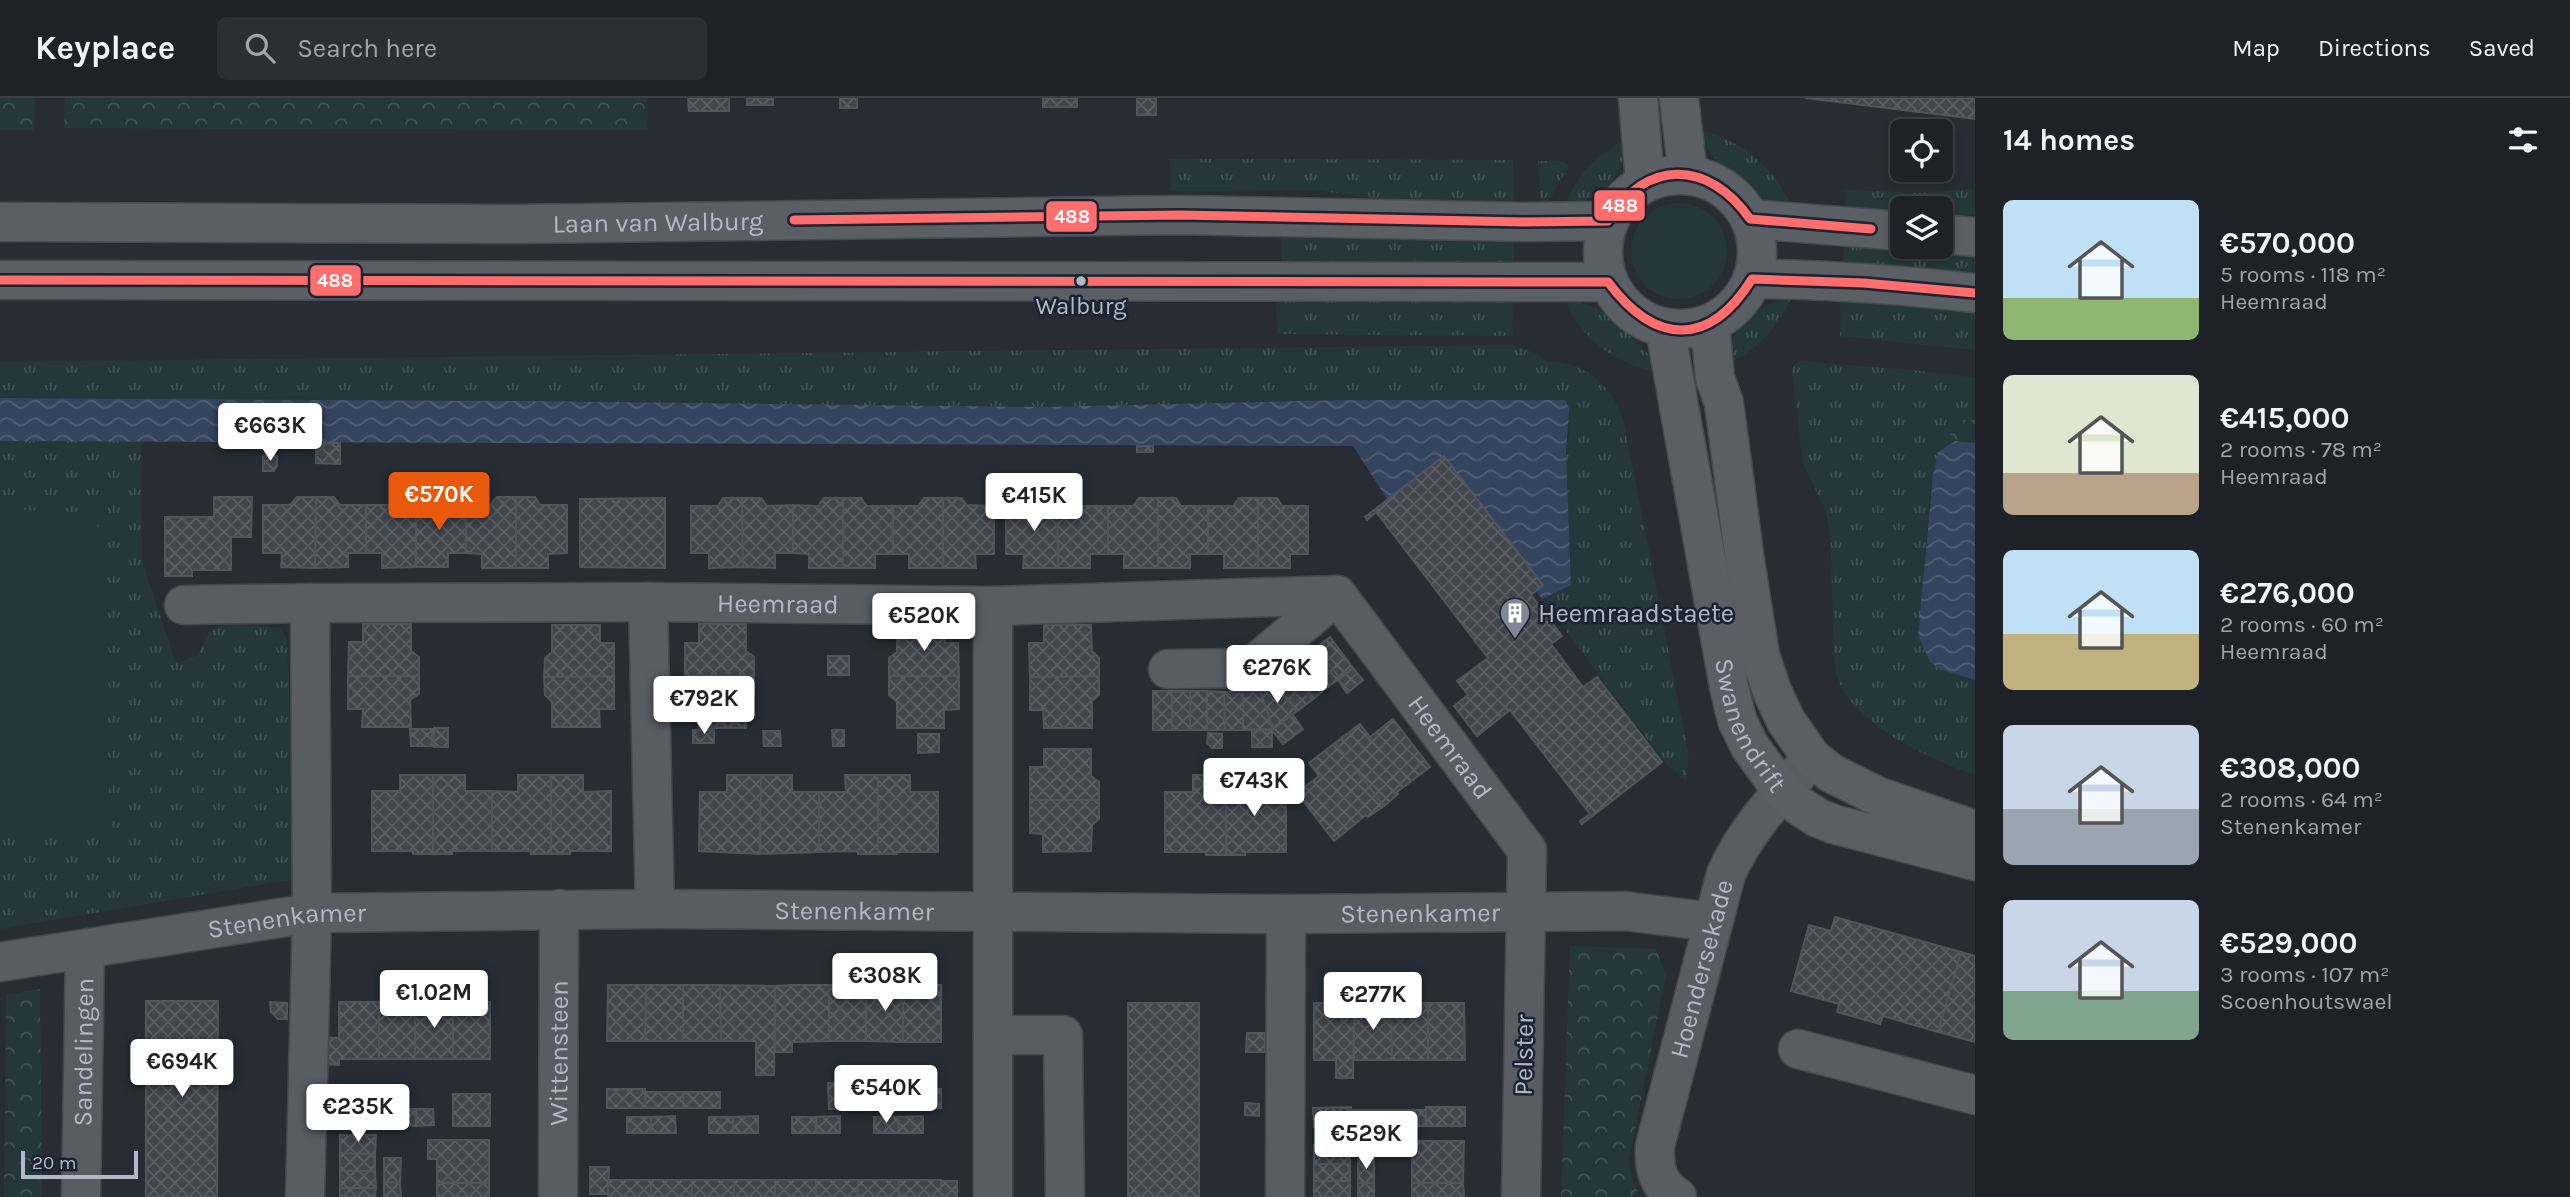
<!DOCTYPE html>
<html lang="en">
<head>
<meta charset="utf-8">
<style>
	body { margin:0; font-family:Karla,sans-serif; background:#2b2f34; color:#f1f3f6; height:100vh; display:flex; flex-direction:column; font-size:26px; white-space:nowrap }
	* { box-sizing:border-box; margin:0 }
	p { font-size:23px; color:#a1a4a8 }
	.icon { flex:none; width:38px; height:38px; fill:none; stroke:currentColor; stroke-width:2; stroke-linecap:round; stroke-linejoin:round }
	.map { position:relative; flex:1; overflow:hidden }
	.sheet { display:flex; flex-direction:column; background:#1e2228; width:595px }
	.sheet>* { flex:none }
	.buttons { position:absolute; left:1890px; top:21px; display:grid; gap:14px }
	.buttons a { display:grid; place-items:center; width:63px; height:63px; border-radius:10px; background:#1e2228; box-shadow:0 4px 10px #0003,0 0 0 2px #3c3f45; font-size:35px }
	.scale { position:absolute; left:21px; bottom:18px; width:117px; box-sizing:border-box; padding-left:7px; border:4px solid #b1b9c7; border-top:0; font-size:19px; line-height:24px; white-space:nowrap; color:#b1b9c7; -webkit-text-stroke:5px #1b2330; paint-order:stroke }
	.price { position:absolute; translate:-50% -60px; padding:0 16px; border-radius:7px; background:#fff; color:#222; font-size:23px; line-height:46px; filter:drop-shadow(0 2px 4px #0008) }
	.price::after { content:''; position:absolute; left:50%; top:42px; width:21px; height:16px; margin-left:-10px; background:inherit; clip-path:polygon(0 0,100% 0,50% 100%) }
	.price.active { background:#ea580c; color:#fff }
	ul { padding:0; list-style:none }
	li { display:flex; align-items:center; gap:21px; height:175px; padding:0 28px }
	li span { display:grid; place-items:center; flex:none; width:196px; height:140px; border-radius:10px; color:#555 }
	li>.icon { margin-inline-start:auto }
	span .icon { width:84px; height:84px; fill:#fffc; stroke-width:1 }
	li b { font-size:30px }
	h2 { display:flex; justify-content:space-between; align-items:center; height:84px; padding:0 28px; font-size:30px }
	header { display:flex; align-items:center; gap:42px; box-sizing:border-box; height:98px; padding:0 35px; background:#1e2228; border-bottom:2px solid #3c3f45 }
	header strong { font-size:33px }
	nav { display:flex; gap:38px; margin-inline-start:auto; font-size:24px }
	.search { width:490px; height:63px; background:#2b2f34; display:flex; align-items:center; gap:18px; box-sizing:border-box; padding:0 24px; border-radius:10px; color:#a1a4a8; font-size:26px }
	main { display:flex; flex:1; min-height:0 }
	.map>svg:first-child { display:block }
	.grass { fill:url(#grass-tufts) }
	.forest { fill:url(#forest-crowns) }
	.garden { fill:#25373b }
	.water { fill:url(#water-waves) }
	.building { fill:url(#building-cross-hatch); stroke:#50555d; stroke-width:2 }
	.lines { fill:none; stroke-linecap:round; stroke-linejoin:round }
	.minor-casing { stroke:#44484e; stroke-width:41 }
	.major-casing { stroke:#454a52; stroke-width:41 }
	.minor { stroke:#585c63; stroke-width:38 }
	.major { stroke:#5a5e65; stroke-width:38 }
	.bus-1-casing { stroke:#1b2330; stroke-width:14 }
	.bus-1 { stroke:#ff6d6d; stroke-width:9 }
	.bus-dot { fill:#b1b9c7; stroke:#1b2330; stroke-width:2.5 }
	.labels { text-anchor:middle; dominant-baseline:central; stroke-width:5; stroke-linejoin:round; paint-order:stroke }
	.bus-label { font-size:24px; fill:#b1b9c7; stroke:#1b2330 }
	.street-label { font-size:26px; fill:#b1b9c7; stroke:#1b2330 }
	.poi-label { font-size:26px; fill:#b1b9c7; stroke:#1b2330; text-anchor:start }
	.line-badge { stroke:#1b2330; stroke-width:2.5 }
	.badge-label { font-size:19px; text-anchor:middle; font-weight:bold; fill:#fff }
</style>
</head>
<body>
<header>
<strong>Keyplace</strong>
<div class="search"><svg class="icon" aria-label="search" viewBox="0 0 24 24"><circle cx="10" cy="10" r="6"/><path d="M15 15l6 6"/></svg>Search here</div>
<nav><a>Map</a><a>Directions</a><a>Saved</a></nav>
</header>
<main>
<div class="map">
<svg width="1975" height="1099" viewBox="0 0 1975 1099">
	<defs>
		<pattern id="grass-tufts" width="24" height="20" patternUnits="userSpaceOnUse" patternTransform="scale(1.75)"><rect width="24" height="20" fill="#25373b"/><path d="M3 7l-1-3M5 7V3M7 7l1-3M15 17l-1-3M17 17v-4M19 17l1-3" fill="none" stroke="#425256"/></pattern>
		<pattern id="forest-crowns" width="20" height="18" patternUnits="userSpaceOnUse" patternTransform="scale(1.75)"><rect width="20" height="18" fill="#25373b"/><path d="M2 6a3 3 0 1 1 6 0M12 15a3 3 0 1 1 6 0" fill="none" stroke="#425256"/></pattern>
		<pattern id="water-waves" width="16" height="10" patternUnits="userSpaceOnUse" patternTransform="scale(1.75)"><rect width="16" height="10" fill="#35445e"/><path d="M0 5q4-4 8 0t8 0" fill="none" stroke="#505d74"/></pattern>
		<pattern id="building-cross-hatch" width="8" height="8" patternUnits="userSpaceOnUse" patternTransform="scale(1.75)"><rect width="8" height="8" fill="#41454c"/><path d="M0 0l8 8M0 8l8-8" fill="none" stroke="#5a5e64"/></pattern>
	</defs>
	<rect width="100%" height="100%" fill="#282d35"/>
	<path class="grass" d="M1700,32C1745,44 1775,70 1794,113L1772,107L1761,100L1742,79L1717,63L1705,47Z
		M1627,41C1620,83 1606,100 1564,109C1576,78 1597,56 1627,41Z
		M1170,61L1513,62L1514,112H1461L1314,92L1171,93Z
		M1538,63H1563L1569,68L1550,100L1547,112H1541Z
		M1975,91V116L1941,118V110H1902V121L1845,117V92L1920,95Z
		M1281,136H1514V169H1282Z
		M1844,140L1902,149L1975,151V185L1842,173Z
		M1275,197H1512L1513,238L1278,236Z
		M1841,197L1975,209V252L1840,238Z
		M1792,198C1778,230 1759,250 1728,266C1728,228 1759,207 1792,198Z
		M1565,199L1600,212L1638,245L1648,256L1657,274C1619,268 1575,238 1565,199Z
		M1511,247L1538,256L1548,264C1585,263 1611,287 1623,321L1689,658L1686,683L1667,667L1542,501L1571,486L1566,355L1569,335L1564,302H1342L1042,309L528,303L0,300V264Z
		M1800,263L1920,273L1975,280V322H1960L1938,354L1930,395L1925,456L1942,572L1975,582V677C1932,663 1852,625 1837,579C1833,564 1834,546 1833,530C1832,496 1832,462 1829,427L1825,411L1803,365L1792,272L1795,266Z
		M0,343H141L142,463L175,562L179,564L198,557C202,549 205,536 213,532C228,523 264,529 281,530L287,542L295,781L0,831Z"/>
	<path class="forest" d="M0,0H35L34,32H0Z
		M65,0H648L647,32L64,30Z
		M1960,322H1975V345L1955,343L1938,354Z
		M1570,848L1656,851L1666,877L1629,1062L1632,1080L1640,1099H1561Z
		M40,891L42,1099H4L6,897Z"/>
	<path class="garden" d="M1631 153a48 48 0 1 1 96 0a48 48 0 1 1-96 0Z
		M0,411L97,415L111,736L0,733Z"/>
	<path class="water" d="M0,300L528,303L1042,309L1342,302H1565L1569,310L1566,355L1571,487L1542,501L1442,365L1389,404L1353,348L0,343Z
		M1955,343L1975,345V582L1942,572L1930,564L1918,538L1933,377L1938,354Z"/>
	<path class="building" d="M688,0H729V13H689Z
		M747,0H773V7H747Z
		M840,0H857V10H840Z
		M1043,0H1077V9H1043Z
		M1137,0H1156V17H1137Z
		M1805,0H1975V21L1952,18Z
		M316,345H340V366L316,365Z
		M1137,348H1153V354H1137Z
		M263,358H277V368L274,373H263Z
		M1444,358L1543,487L1531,497L1562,538L1551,546L1583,589L1597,579L1662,664L1582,726L1580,723L1590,716L1510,612L1477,638L1454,608L1468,597L1457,583L1488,560L1376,414L1367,422L1365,419Z
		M214,399H252L251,439H231V472H192V478H165V419H214Z
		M297,399H316L315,470L281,469L282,455H263V407H290Z
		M316,399H334L340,407H366V455H348V469L315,470Z
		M397,399H416V469L382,470V455H366V407H391Z
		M416,399H434L440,407H466V455H448V469H416Z
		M497,399H516V470H482V456L466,455V407H490Z
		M516,399H535L540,407H567V455L548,456V470H516Z
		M665,400V470L580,469V401Z
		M723,400H742L743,469L709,470V455H691V408H718Z
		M742,400H761L767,408L793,407V455H775V470L743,469Z
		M824,400H843V470H809V456L793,455V407L818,408Z
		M843,400H861L867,408H893V456H875V470H843Z
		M924,400H943V470H909V456H893V408H918Z
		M943,400H961L967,407L994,408V456H975L976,470H943Z
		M1076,400L1081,408H1108V456H1090V470H1058L1057,401Z
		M1139,400H1158V470H1124V456H1108V408H1133Z
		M1158,400H1176L1181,408H1208V456H1190V470H1158Z
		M1239,400H1258V470H1224V456H1208V408H1233Z
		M1258,400H1277L1282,408H1308V456H1290V470H1258Z
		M1038,401H1057L1058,470H1023L1024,456H1006V408H1032Z
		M363,526H411V553L419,559V578H348L349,544H363Z
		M699,526H746V553L754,559V578H685V545H699Z
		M552,527H600V545H614V578L544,579L545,560L552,554Z
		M897,527H945V545H958L959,578H889V560L897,554Z
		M1044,527H1091L1092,553L1099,560V578L1030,579L1029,545H1044Z
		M1330,539L1353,570L1340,580L1316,550Z
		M1316,550L1340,580L1325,591L1302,561Z
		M828,558H849V577H828Z
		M1302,561L1325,591L1312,602L1288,572Z
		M1353,570L1363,582L1347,595L1338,582Z
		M1288,572L1312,602L1297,613L1274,583Z
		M348,578H419V596L410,602L411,629H362L363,611H348Z
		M614,578V611H599L600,629H552V604L545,597L544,579Z
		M685,578H754V597L746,602V630H699V612H685Z
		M889,578H959V611L944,612V630H897V604L889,597Z
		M1099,578V597L1092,603V630H1044L1043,612H1030V579Z
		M1274,583L1297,613L1273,631L1260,593Z
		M1153,593H1172V632H1153Z
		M1172,593H1190V632H1172Z
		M1190,593H1207V632H1190Z
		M1207,593L1224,594L1225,632H1207Z
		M1243,593V632H1225L1224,594Z
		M1243,593H1260L1273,631L1243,632Z
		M1292,616L1303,631L1283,646L1272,632Z
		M1393,621L1430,669L1397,694L1398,696L1384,708L1335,645L1360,626L1370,639Z
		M434,630H448V649H434Z
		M410,631H432V648H411Z
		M693,632H714V645H693Z
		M832,632H844V648H833Z
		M1252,632H1272V649H1252Z
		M763,633H780L781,648H764Z
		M1208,635L1222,636V650H1212L1207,645Z
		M918,636H939V654L918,655Z
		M1335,645L1384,708L1368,719L1366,717L1334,743L1297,695L1319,678L1309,665Z
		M1044,651H1091V678L1099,684V702H1030V669H1044Z
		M400,677H433V756H413V753H372V693H400Z
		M433,677H465V693H492V753H452V756H433Z
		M518,677H551V756H531V753H492V693L518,694Z
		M551,677H583V694L611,693V753H570V756H551Z
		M727,677H761L760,756L699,753L700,694H727Z
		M761,677H792V694H819V754L760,756Z
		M845,677H878V756H858V753L819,754V694H846Z
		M878,677H910V694H938V754H897V756H878Z
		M1193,677H1226V757H1206V754H1165V694H1193Z
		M1226,677H1257V694H1286V754H1245V757H1226Z
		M1030,702H1099V721L1092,727L1091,753L1043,754V736L1030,735Z
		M1835,819L1961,854L1938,934L1883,918L1880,926L1837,914L1839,906L1791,893L1809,827L1831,833Z
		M1961,854L1975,858V944L1938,934Z
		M608,887H646L645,943H607Z
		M646,887H683V943H645Z
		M683,887H720L721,943H683Z
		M720,887L775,888L774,977H756V943H721Z
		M791,887H829V943L792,944V954H775V888Z
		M829,887H866V943H829Z
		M866,887H903V944L866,943Z
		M903,887H941V944H903Z
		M146,903H218L217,1099H146Z
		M270,904L287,905V921H278L271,914Z
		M339,904H379V961H339V967L322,966V939L339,940Z
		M379,904H415V961H379Z
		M415,904H453V961H415Z
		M453,904H490V961H453Z
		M1128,905H1199V1099H1128Z
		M1314,905H1354L1353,980H1336V962H1314Z
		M1354,905H1391L1392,962H1354Z
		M1391,905H1428V962H1392Z
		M1428,905H1464L1465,962H1428Z
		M1247,935H1265V954H1246Z
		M828,985H850L849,994L866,993V1010L829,1011Z
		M607,991H645L646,1010H607Z
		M903,991H941V1010H903Z
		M903,991V1010H866V993H902Z
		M645,994H683V1010H646Z
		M683,994H720V1010H683Z
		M453,996H490V1028H453Z
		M1245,1005L1259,1006V1018L1245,1017Z
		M339,1009H377L378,1027H339Z
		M1351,1009V1029H1314L1313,1010Z
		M1426,1009H1465V1028H1426Z
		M398,1011H416V1028L398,1027Z
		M416,1011H433L434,1027L416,1028Z
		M1351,1012H1390L1391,1029H1351Z
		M1390,1012H1426V1028L1391,1029Z
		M675,1018L676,1035H651V1019Z
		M758,1018V1035H733V1019Z
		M840,1018V1035H816V1019Z
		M923,1018V1035H899L898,1019Z
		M627,1019H651V1035H627Z
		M709,1019H733V1035H709Z
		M792,1019H816V1035H792Z
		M874,1019H898L899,1035H874Z
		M340,1037H376L375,1056L340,1055Z
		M428,1042H489V1085H437V1061H428Z
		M1412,1043H1464L1463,1085H1412Z
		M1314,1047H1350V1066H1314Z
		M340,1055L375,1056V1073H340Z
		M384,1060H401L400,1085L384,1084Z
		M1358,1061H1374V1085H1358Z
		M1314,1066H1350V1083H1314Z
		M590,1069H609L608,1096H590Z
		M340,1073H375L376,1090H340Z
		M609,1082H651V1099H608Z
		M651,1082H692V1099H651Z
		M692,1082H734V1099H692Z
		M734,1082H775V1099H734Z
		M775,1082H816V1099H775Z
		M816,1082H858L857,1099H816Z
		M858,1082H899V1099H857Z
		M899,1082H941V1099H899Z
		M941,1083H957V1099H941Z
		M1314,1083H1350V1099H1314Z
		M384,1084L400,1085L401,1099H384Z
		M437,1085H489V1099H437Z
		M1358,1085H1374V1099H1358Z
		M1412,1085H1463L1464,1099H1412Z
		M340,1090H376L375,1099H340Z"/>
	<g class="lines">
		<g class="minor-casing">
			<g id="minor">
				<path d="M648,504L655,811"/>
				<path d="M184,507L310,505"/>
				<path d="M1168,571L1250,570L1337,497"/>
				<path id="s1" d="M0,864L312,815L655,811L1286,816L1625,813L1712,824"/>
				<path d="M993,937H1063L1065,1099"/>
				<path d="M1798,951L1975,997"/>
				<path id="s2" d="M81,1099L85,852"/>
				<path id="s3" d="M305,1099L312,815L310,505L648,504L993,508L1337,497L1527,752L1521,1099"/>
				<path id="s4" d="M558,1099L559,811"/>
				<path d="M993,1099V508"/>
				<path d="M1285,1099L1286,816"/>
				<path id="s5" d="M1677,1099C1657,1087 1654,1070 1655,1048L1726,776C1746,731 1779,697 1812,660"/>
			</g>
		</g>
		<g class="major-casing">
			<g id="major">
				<path d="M1638,0L1645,84"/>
				<path d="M1679,0L1688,77"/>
				<circle cx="1680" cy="154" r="77"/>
				<path d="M1750,121L1902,133"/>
				<path id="s6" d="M0,124L517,126L1180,117L1524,124L1608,123"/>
				<path d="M1941,136L1975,139"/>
				<path d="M1752,181C1827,181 1901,187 1975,195"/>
				<path d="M0,182L1608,184"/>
				<path d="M1710,226L1715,280L1724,305L1745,463L1760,557L1772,593L1786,623L1812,660L1831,675L1877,698L1975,732"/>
				<path id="s7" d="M1665,230L1729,589L1737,622L1749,647L1782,693L1798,707L1818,720L1833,726L1975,763"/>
			</g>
		</g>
		<use href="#minor" class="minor"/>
		<use href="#major" class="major"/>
		<g class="bus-1-casing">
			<path id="bus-1" d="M794,122L1180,117L1524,124L1608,123C1646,60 1709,62 1750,121L1871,131
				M0,182L1608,184C1655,247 1709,250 1752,181L1864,185L1975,195"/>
		</g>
		<use href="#bus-1" class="bus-1"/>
	</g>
	<defs>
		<g id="building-pin" transform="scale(1.575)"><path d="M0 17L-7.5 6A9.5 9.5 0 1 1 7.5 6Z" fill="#818894" stroke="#1b2330"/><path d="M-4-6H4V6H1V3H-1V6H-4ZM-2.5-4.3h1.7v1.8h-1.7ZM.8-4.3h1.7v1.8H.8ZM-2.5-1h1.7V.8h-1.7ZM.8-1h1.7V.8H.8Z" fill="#fff"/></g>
	</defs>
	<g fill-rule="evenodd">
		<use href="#building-pin" x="1515" y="515"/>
	</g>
	<circle class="bus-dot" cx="1081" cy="183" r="6"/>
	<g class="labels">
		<g class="bus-label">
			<text x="1081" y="208">Walburg</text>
		</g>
		<g class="street-label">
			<text stroke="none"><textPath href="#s6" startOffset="658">Laan van Walburg</textPath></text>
			<text stroke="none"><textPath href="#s3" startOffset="1062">Heemraad</textPath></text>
			<text stroke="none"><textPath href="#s7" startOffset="408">Swanendrift</textPath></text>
			<text stroke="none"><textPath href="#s3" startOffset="1811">Heemraad</textPath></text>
			<text stroke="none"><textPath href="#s1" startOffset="858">Stenenkamer</textPath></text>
			<text stroke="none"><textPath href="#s1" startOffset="1424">Stenenkamer</textPath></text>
			<text stroke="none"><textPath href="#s1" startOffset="290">Stenenkamer</textPath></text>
			<text stroke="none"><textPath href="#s5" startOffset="242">Hoendersekade</textPath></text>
			<text stroke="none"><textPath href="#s2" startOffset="145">Sandelingen</textPath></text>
			<text stroke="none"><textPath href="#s4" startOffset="144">Wittensteen</textPath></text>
			<text transform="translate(1524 957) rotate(-89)">Pelster</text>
		</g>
		<g class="poi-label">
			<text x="1538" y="515">Heemraadstaete</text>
		</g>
	</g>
	<g class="line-badge">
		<rect x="1593" y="91" width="53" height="33" rx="7" fill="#ff6d6d"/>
		<rect x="1045" y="102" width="53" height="33" rx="7" fill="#ff6d6d"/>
		<rect x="309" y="166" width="53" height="33" rx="7" fill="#ff6d6d"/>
	</g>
	<g class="badge-label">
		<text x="1620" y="114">488</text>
		<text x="1072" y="125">488</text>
		<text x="335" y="189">488</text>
	</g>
</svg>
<div class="buttons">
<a><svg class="icon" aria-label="locate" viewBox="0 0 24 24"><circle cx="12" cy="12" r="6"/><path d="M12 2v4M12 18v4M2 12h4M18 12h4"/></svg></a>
<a><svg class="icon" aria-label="layers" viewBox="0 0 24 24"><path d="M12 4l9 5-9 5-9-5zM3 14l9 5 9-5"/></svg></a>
</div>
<div class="scale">20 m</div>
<b class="price" style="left:270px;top:365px">€663K</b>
<b class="price active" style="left:439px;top:434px">€570K</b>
<b class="price" style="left:1034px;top:435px">€415K</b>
<b class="price" style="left:924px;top:555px">€520K</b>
<b class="price" style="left:1277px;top:607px">€276K</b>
<b class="price" style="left:704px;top:638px">€792K</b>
<b class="price" style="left:1254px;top:720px">€743K</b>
<b class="price" style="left:885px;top:915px">€308K</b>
<b class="price" style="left:434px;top:932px">€1.02M</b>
<b class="price" style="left:1373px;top:934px">€277K</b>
<b class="price" style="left:182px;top:1001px">€694K</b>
<b class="price" style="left:886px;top:1027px">€540K</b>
<b class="price" style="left:358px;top:1046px">€235K</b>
<b class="price" style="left:1366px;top:1073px">€529K</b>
</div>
<section class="sheet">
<h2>14 homes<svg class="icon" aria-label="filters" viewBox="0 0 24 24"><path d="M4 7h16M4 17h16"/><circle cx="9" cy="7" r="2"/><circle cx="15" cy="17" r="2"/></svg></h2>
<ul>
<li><span style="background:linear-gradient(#bfe0f5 70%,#8fb573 0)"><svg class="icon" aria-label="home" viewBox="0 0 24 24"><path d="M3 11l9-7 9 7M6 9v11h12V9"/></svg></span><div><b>€570,000</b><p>5 rooms · 118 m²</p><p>Heemraad</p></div></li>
<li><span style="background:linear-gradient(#dfe7d0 70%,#b9a48a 0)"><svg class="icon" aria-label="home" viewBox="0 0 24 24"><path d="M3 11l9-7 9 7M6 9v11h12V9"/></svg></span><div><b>€415,000</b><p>2 rooms · 78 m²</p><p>Heemraad</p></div></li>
<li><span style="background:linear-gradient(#bfe0f5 60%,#c2b280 0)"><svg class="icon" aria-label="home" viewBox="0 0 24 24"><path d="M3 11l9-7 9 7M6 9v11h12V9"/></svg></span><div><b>€276,000</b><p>2 rooms · 60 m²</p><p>Heemraad</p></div></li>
<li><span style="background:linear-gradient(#c9d6e8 60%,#9aa5b1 0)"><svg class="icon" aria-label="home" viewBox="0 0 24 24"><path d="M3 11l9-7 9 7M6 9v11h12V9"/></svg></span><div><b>€308,000</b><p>2 rooms · 64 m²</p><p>Stenenkamer</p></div></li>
<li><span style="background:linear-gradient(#c9d6e8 65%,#7fa58c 0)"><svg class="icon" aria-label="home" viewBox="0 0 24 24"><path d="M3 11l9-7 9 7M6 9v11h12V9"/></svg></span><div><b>€529,000</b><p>3 rooms · 107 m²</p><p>Scoenhoutswael</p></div></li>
</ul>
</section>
</main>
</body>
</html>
